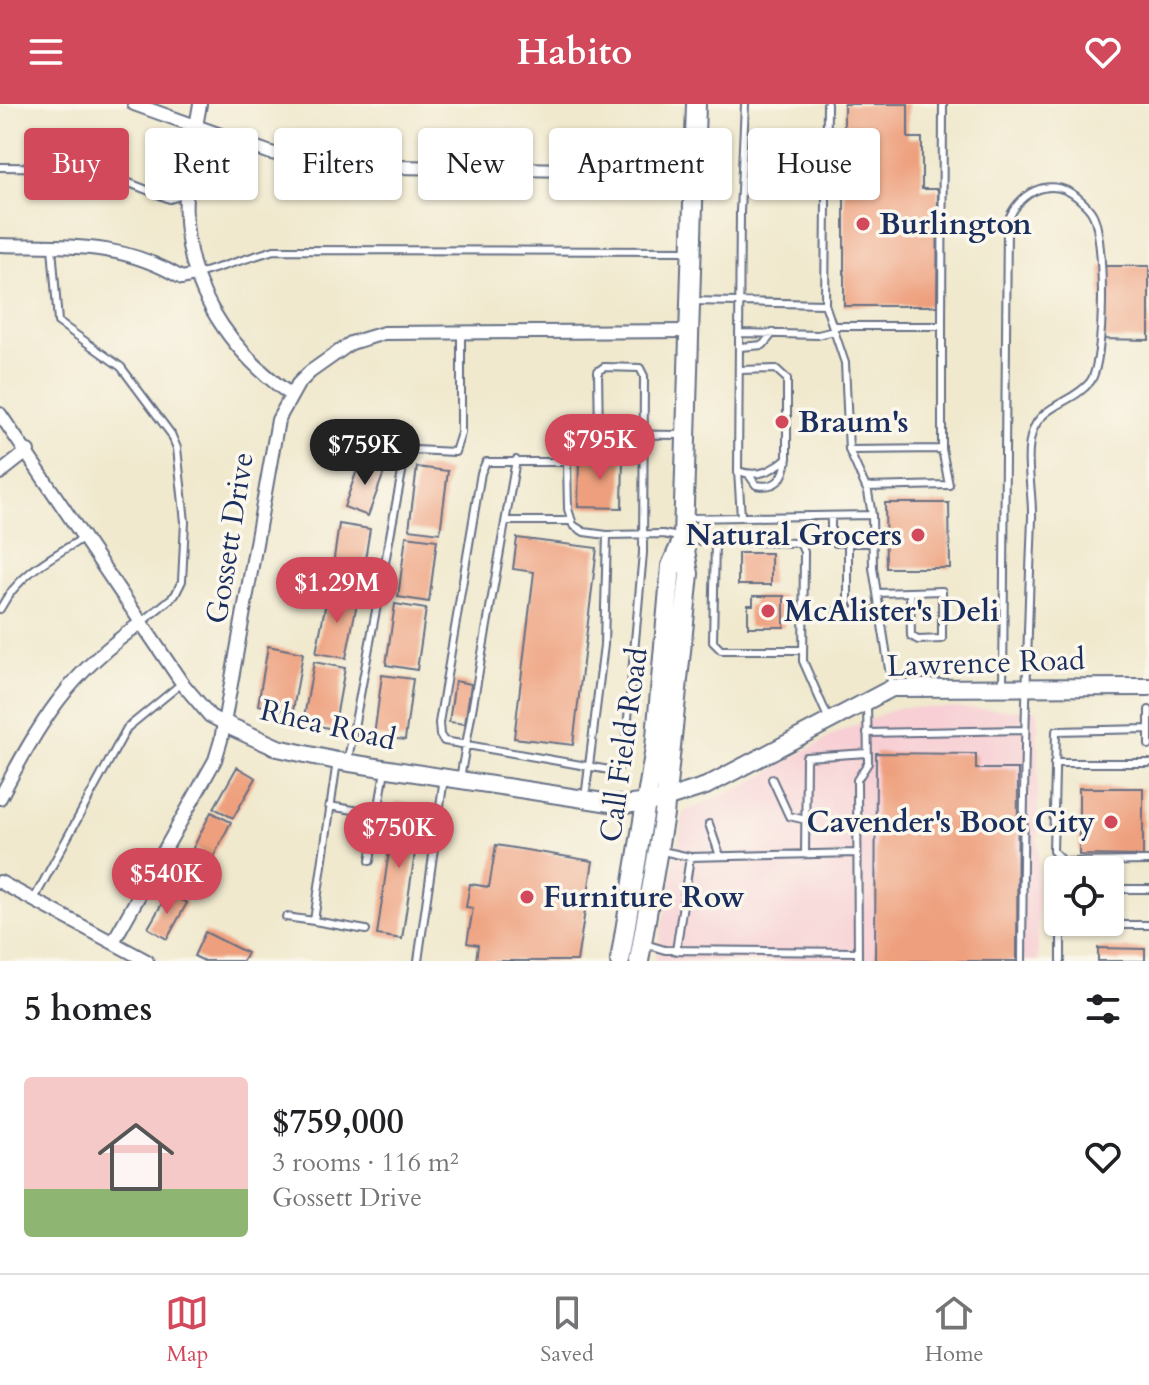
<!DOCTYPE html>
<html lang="en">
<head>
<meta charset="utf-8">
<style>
	body { margin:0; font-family:Cardo,serif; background:#f6f6f6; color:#202124; height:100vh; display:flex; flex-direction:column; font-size:30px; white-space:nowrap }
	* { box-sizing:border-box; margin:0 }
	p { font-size:26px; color:#757577 }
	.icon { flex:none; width:44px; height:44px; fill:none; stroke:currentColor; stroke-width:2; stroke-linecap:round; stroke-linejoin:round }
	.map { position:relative; height:857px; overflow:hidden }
	.side { display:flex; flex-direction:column; background:#fff; flex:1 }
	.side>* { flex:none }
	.guide { position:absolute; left:24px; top:24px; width:1102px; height:72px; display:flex; gap:16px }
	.buttons { position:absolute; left:1044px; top:752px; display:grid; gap:16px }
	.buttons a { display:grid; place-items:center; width:80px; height:80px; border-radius:8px; background:#fff; box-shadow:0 2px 6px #0004; font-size:40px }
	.price { position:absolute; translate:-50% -68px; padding:0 18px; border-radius:28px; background:#d1495b; color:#fff; font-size:26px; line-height:52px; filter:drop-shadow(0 2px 4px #0008) }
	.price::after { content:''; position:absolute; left:50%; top:48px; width:24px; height:18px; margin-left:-12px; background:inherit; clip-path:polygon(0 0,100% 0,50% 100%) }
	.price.active { background:#222; color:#fff }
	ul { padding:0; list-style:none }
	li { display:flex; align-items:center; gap:24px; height:200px; padding:0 24px }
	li+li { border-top:2px solid #e0e0e0 }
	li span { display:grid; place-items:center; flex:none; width:224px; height:160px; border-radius:8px; color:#555 }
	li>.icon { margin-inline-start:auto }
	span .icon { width:96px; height:96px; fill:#fffc; stroke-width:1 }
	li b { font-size:34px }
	h2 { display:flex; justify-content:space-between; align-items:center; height:96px; padding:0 24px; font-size:34px }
	.pill { padding:0 28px; border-radius:8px; background:#fff; box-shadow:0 2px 6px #0004; font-size:28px; line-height:72px }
	.pill.active { background:#d1495b; color:#fff }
	header { display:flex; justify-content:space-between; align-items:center; height:104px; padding:0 24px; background:#d1495b; color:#fff; font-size:36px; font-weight:700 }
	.menu { display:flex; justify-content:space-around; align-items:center; height:112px; border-top:2px solid #e0e0e0; background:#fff; font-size:22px; color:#757577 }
	.menu a { display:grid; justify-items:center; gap:4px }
	.menu .active { color:#d1495b }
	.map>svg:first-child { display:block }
	.built { fill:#f7cfd4 }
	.building { fill:#eea07e }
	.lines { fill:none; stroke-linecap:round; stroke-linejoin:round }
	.service-casing { stroke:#667085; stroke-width:10 }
	.minor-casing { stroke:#667085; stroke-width:16 }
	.tertiary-casing { stroke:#667085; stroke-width:20 }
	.secondary-casing { stroke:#667085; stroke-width:22 }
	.service { stroke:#fff; stroke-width:6 }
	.minor { stroke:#fff; stroke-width:12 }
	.tertiary { stroke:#fff; stroke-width:16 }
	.secondary { stroke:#fff; stroke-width:18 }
	.poi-dot { fill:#d1495b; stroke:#fbf7ec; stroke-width:3 }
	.labels { text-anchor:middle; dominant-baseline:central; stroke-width:7; stroke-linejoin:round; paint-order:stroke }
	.poi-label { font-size:30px; font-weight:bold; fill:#1b2f5e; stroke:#fbf7ec; text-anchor:start }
	.street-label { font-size:30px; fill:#1b2f5e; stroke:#fbf7ec }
</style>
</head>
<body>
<header><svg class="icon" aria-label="menu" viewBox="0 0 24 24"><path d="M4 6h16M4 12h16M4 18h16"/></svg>Habito<svg class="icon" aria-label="heart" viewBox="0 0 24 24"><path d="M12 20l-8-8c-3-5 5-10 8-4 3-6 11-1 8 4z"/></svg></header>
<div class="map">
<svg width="1149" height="857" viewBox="0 0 1149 857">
	<rect width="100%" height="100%" fill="#fbf7ec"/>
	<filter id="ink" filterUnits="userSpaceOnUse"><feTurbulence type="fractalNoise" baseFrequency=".0125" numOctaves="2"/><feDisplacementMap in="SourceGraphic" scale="16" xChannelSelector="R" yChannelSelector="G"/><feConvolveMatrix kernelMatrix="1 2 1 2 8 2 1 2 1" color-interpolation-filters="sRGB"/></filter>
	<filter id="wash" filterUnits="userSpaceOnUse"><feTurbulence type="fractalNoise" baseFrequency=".006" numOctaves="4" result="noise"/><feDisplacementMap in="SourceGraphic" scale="32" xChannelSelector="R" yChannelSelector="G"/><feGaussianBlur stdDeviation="1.8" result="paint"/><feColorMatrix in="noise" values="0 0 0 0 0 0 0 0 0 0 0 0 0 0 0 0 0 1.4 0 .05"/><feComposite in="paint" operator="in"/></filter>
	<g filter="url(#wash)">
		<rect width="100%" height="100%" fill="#f0e9ce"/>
		<path class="built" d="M900,603L1038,606V857H655L684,708L747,681L838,628Z"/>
		<g id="blocks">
			<path class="building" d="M844,0H908V34H922V85H938L937,202H844Z
				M1101,162H1149V236L1100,235Z
				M579,352L623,353L622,404L578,403Z
				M361,355L386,363L368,412L344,403Z
				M417,363L448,367L440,429L409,425Z
				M885,399H949L950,464H886Z
				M339,420L370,425L360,486L330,481Z
				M406,432L437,436L429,498L398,493Z
				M517,434L597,444L573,641L514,634L534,468L513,465Z
				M738,449H771V481H738Z
				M328,488L358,494L346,554L316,549Z
				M753,492H784V523H748V501H753Z
				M395,500L426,505L417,566L386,561Z
				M268,542L303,549L293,607L258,601Z
				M314,558L345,564L334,625L303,619Z
				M382,571L413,575L405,636L374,632Z
				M455,577L471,580L465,620L449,618Z
				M876,649L976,650V665H1018L1017,857H875Z
				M237,663L256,674L233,714L214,704Z
				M1079,684H1143V752L1079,751Z
				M396,698L422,702L402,835L377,831Z
				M211,708L231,718L213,754L193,744Z
				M496,741L593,757L577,857H476L478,841L467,839L473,804L466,803L470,780L489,783Z
				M191,748L209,759L189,795L171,784Z
				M168,789L187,799L167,835L148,824Z
				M205,828L247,849L243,857H204L194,852Z
				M1098,844L1145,845V857H1098Z"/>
		</g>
	</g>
	<g filter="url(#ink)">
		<use href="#blocks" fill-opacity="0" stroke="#667085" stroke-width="2"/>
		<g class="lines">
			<g class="service-casing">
				<path id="service" d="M0,63L91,64L170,95L186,90
					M52,143L58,218L121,263L171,330L177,344L185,418L182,477L175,491L141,519
					M195,171L274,146L688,147
					M692,197L825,200L845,259L849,346L868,388L872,411
					M825,200L827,0
					M832,222H942L943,0
					M740,229L818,231L834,227
					M740,243L763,241L773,229
					M586,330L682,331
					M599,330L598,267L604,263L640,264L644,272L643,449L624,658L615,667L444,637L440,631L439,619L481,369L486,358H567L568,405L573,421L584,428L607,431
					M375,344L455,348L461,329V228
					M849,346L942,345V222
					M738,367C758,374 772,367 787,354V275L776,265L740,266
					M749,371L756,381C777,385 785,374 787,354
					M866,383L949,381L942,345
					M831,412V435L836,439H873
					M741,413L738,367L740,108L745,0
					M686,414L872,411L873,464L892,584
					M506,417H572
					M715,437L713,538L721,546H803
					M877,489L942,487V535L918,536L911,532L910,488
					M0,505C19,469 52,453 85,433
					M836,507L879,506
					M848,507V439
					M1003,583L1007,120C1016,91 1048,70 1077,93C1083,98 1090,104 1093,111C1105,134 1106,258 1090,278C1073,299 1040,301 1032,329C1024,354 1033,388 1032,414C1026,562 1023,709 1022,857
					M1149,606V641
					M1148,625L1056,627L1053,747L1064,758L1149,757
					M867,629L1024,626
					M348,655L406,347
					M337,657L314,817L366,826
					M1054,659H1149
					M460,675L516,356
					M772,675L789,712L806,716
					M585,694L604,541L607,431L663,430L699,437L800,439L804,448L803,557L829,616
					M329,702L378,710
					M709,720L720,752
					M662,747L690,753L857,749
					M805,750L806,653L867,649
					M370,757L385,666
					M1110,785H1149
					M34,795L127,624L182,579
					M286,813L314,817
					M1061,821H1149
					M645,840L665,846L858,848
					M676,847L690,753
					M418,857L444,674
					M858,857L857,676L868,659L867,600
					M1061,857V818"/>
			</g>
			<g class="minor-casing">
				<path id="minor" d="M134,0L271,49L331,62L694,68
					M200,0C195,30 187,62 186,92C181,176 225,243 291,291
					M0,141C69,143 120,137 182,174L195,171
					M0,310L182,579L210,612L225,620
					M0,369L28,347
					M0,694C41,616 68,570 141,519
					M0,778L147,857
					M113,838L215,656L221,636L278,316L298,280L310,268L351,239L384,229L691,227"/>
			</g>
			<g class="tertiary-casing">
				<path id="tertiary" d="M225,620L278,644L337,657L623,701L659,697L706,682L892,584L1149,583"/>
			</g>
			<g class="secondary-casing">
				<path id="secondary" d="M620,857L655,644L671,462L682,437
					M639,857L664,710L689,470L683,434L696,0"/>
			</g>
			<use href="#service" class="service"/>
			<use href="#minor" class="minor"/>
			<use href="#tertiary" class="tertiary"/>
			<use href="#secondary" class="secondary"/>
		</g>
	</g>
	<g class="poi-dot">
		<circle cx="863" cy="120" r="8"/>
		<circle cx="782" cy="318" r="8"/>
		<circle cx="918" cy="431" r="8"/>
		<circle cx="768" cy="507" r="8"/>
		<circle cx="1111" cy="718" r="8"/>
		<circle cx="527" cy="793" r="8"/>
	</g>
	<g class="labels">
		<g class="poi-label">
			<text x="879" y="120">Burlington</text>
			<text x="798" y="318">Braum's</text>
			<text x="902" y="431" text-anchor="end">Natural Grocers</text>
			<text x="784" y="507">McAlister's Deli</text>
			<text x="1095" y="718" text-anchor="end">Cavender's Boot City</text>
			<text x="543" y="793">Furniture Row</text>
		</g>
		<g class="street-label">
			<text transform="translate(230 434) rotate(-81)">Gossett Drive</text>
			<text transform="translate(986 559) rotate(-2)">Lawrence Road</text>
			<text transform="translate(328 621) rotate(13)">Rhea Road</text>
			<text transform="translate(624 641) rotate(-82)">Call Field Road</text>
		</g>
	</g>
</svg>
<div class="buttons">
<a><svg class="icon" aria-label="locate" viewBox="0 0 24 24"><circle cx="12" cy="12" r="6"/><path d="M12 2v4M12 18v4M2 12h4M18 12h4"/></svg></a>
</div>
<b class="price" style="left:600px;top:378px">$795K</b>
<b class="price active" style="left:365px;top:383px">$759K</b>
<b class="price" style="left:337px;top:521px">$1.29M</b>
<b class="price" style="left:399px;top:766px">$750K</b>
<b class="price" style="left:167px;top:812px">$540K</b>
<div class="guide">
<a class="pill active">Buy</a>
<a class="pill">Rent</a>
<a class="pill">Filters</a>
<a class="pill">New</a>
<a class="pill">Apartment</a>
<a class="pill">House</a>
</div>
</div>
<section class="side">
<h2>5 homes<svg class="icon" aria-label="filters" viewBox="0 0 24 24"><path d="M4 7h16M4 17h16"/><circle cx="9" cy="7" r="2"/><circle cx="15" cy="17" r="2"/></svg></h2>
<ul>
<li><span style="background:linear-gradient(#f6c9c9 70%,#8fb573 0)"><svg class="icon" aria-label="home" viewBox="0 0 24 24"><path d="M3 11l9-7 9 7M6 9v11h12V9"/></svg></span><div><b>$759,000</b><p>3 rooms · 116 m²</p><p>Gossett Drive</p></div><svg class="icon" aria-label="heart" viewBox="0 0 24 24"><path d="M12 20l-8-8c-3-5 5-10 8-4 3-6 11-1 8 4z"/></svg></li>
</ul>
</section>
<nav class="menu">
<a class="active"><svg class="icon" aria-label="map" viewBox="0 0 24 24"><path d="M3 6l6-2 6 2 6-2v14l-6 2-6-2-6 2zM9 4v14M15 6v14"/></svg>Map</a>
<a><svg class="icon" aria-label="saved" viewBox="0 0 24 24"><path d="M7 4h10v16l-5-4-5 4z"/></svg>Saved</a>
<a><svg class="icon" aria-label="home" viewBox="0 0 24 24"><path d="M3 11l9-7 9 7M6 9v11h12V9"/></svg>Home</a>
</nav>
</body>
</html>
